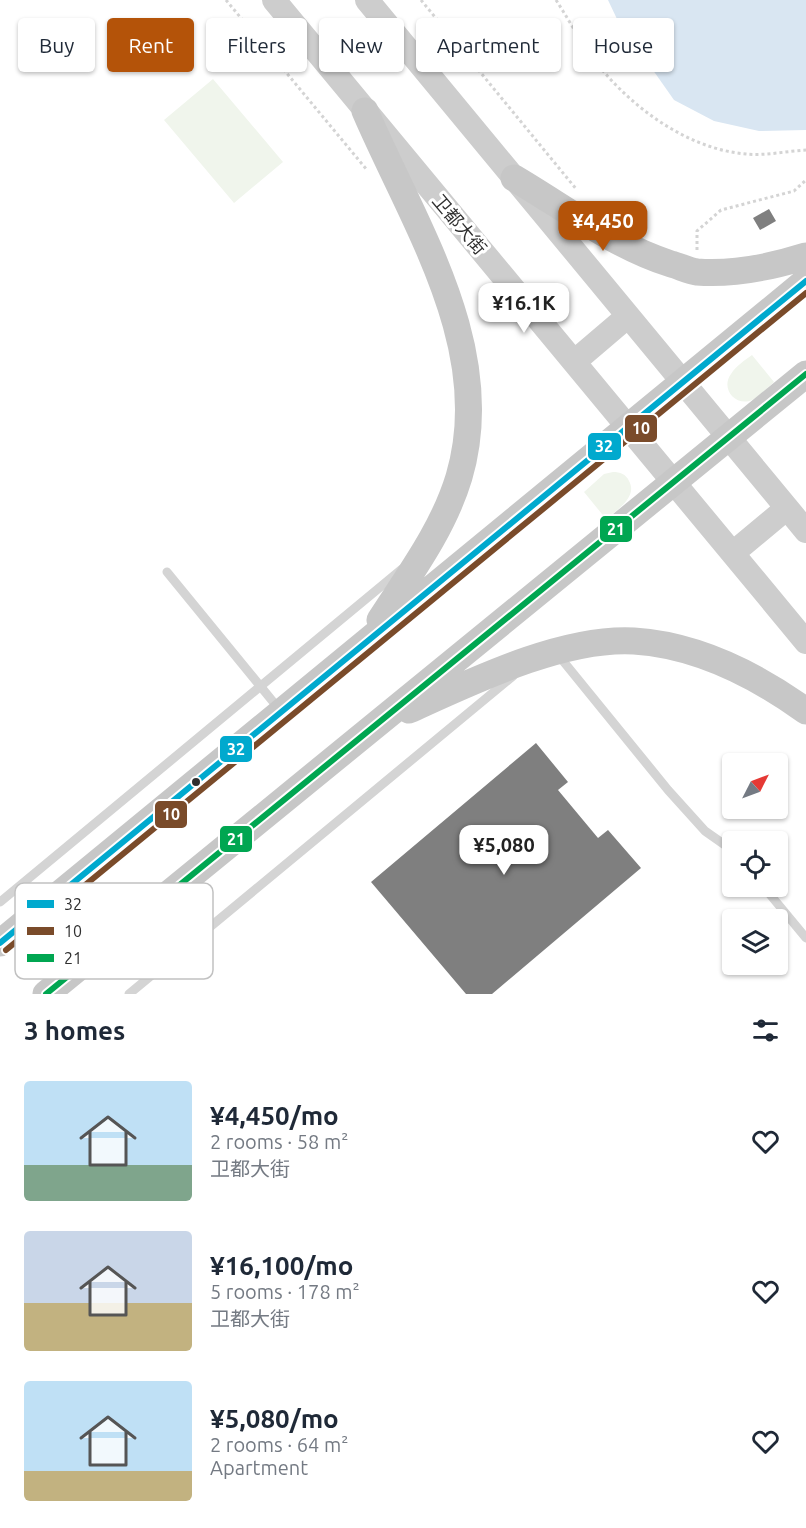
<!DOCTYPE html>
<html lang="en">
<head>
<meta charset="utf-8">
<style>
	body { margin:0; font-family:Ubuntu,"Noto Sans SC",sans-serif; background:#f2f2f3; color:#1f2937; height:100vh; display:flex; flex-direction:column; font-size:22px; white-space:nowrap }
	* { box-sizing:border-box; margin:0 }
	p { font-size:20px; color:#747a83 }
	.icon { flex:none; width:33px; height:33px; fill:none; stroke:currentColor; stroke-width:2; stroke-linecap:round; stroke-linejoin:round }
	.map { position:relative; height:994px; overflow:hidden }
	.drawer { display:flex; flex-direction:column; background:#fff; flex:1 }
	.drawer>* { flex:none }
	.banner { position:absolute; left:18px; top:18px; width:771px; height:54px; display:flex; gap:12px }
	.needle { width:39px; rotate:48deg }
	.tools { position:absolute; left:722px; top:753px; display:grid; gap:12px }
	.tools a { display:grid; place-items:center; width:66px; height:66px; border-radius:6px; background:#fff; box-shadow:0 2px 4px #0004; font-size:30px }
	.price { position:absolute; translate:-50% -51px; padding:0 14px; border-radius:12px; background:#fff; color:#222; font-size:20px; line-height:39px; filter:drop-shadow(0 2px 3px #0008) }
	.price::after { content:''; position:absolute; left:50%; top:36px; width:18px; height:14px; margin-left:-9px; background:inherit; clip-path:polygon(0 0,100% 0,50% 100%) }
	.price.on { background:#b45309; color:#fff }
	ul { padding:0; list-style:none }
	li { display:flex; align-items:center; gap:18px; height:150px; padding:0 24px }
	li span { display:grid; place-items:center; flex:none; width:168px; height:120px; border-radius:6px; color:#555 }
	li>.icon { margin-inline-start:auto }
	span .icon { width:72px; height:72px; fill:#fffc; stroke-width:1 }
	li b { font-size:26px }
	h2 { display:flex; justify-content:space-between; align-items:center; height:72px; padding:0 24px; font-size:26px }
	.pill { padding:0 21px; border-radius:6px; background:#fff; box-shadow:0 2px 4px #0004; font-size:21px; line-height:54px }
	.pill.on { background:#b45309; color:#fff }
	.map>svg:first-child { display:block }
	.green { fill:#f0f5ec }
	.water { fill:#d9e6f2 }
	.building { fill:#7f7f7f }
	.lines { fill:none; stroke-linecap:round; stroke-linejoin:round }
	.path { stroke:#d4d4d4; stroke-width:3; stroke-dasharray:3 3; stroke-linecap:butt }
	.lane { stroke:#d4d4d4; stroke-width:9 }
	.secondary { stroke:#cdcdcd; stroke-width:24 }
	.primary { stroke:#c7c7c7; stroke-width:27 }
	.bus-1-casing { stroke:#fff; stroke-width:10 }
	.bus-2-casing { stroke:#fff; stroke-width:10 }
	.bus-3-casing { stroke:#fff; stroke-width:10 }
	.bus-1 { stroke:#00a9ce; stroke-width:6 }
	.bus-2 { stroke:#7a4b2a; stroke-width:6 }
	.bus-3 { stroke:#00a651; stroke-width:6 }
	.bus-dot { fill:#2f2f2f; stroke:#fff; stroke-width:2 }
	.labels { text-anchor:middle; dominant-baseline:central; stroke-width:6; stroke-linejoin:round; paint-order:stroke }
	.street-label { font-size:18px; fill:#2f2f2f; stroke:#fff }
	.key { fill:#fff; stroke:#c1c1c1; stroke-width:1.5 }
	.key-label { font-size:16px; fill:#2f2f2f }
	.line-badge { stroke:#fff; stroke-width:2 }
	.badge-label { font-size:16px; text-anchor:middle; font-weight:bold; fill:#fff }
</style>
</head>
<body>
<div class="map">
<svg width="806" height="994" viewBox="0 0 806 994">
	<rect width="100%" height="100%" fill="#fff"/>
	<path class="green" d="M213,79L283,162L234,203L164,120Z
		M752,355L774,382C768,387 760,396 752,400C736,407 720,389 731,374C736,366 745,360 752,355Z
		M613,472C620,472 626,474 629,481C638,497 617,510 606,519L584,492L604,474Z"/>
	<path class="water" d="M608,0H806V130L759,131L714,121L674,100L617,19Z"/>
	<path class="building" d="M769,209L776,221L760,230L753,218Z
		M536,743L568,782L558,790L598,838L608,830L641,868L492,994H466L371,882Z"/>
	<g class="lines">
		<path class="path" d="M226,0L367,170
			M421,0L577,190
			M556,0C567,17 577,35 588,51C622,101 684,149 746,154C765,156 787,151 806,150
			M697,250V231L721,210L794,191L806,180"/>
		<path class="lane" d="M167,572L279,709
			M559,656L668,790L705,831L732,850
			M763,886L806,938
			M0,902L402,569
			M129,994L513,676"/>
		<path class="secondary" d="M274,0L806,642
			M367,0L806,531
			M574,362L628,316
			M733,553L787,508"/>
		<path class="primary" d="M365,111C414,225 497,349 459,477C443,530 409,575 380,620
			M514,178C565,208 614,246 671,264C679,266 689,271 697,272C734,275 771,267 806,256
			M409,710C473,681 563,637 634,641C697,645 756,675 806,711
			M0,943L806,281
			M46,994L806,374"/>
		<g class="bus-1-casing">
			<path id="bus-1" d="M0,943L806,281"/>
		</g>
		<g class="bus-2-casing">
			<path id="bus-2" d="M6,950L806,293"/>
		</g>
		<g class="bus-3-casing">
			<path id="bus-3" d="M46,994L806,374"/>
		</g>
		<use href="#bus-1" class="bus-1"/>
		<use href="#bus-2" class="bus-2"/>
		<use href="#bus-3" class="bus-3"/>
	</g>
	<circle class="bus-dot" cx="196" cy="782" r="5"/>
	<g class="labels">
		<g class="street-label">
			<text transform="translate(460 224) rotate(50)">卫都大街</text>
		</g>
	</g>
	<rect x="15" y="883" width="198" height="96" rx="9" class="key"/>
	<rect x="27" y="900" width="27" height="8" fill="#00a9ce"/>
	<rect x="27" y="927" width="27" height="8" fill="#7a4b2a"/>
	<rect x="27" y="954" width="27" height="8" fill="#00a651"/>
	<g class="key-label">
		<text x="64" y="910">32</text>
		<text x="64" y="937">10</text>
		<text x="64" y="964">21</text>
	</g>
	<g class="line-badge">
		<rect x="624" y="414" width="34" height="29" rx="6" fill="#7a4b2a"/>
		<rect x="587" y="432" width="35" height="29" rx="6" fill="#00a9ce"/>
		<rect x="599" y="515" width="34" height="28" rx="6" fill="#00a651"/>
		<rect x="219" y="735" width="34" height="28" rx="6" fill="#00a9ce"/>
		<rect x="154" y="800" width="34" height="29" rx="6" fill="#7a4b2a"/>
		<rect x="219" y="825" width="34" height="28" rx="6" fill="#00a651"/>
	</g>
	<g class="badge-label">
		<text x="641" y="434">10</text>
		<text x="604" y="452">32</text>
		<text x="616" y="535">21</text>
		<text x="236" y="755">32</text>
		<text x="171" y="820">10</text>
		<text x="236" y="845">21</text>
	</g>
</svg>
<div class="tools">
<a><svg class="needle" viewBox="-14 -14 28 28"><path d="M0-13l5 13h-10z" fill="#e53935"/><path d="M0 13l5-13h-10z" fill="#747a83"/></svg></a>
<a><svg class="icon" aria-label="locate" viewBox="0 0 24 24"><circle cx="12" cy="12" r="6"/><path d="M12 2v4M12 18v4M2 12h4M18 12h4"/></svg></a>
<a><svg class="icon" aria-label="layers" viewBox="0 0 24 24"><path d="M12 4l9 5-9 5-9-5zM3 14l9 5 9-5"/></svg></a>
</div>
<b class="price on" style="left:603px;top:252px">¥4,450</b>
<b class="price" style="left:524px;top:334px">¥16.1K</b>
<b class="price" style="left:504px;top:876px">¥5,080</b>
<div class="banner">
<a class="pill">Buy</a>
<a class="pill on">Rent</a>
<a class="pill">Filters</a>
<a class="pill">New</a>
<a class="pill">Apartment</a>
<a class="pill">House</a>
</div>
</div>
<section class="drawer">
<h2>3 homes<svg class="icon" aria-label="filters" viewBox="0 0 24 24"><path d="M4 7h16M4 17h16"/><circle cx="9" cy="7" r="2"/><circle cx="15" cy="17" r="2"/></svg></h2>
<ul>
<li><span style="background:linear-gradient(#bfe0f5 70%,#7fa58c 0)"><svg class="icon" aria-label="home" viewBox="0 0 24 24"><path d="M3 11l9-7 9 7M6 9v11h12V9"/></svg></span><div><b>¥4,450/mo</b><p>2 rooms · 58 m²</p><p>卫都大街</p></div><svg class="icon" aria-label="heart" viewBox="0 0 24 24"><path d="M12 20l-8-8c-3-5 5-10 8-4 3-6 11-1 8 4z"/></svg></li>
<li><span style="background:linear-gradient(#c9d6e8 60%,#c2b280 0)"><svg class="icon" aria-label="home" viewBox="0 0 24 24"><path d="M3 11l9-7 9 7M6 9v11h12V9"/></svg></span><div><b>¥16,100/mo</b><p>5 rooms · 178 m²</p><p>卫都大街</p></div><svg class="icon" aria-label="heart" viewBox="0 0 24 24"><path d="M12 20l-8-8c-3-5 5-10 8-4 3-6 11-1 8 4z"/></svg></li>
<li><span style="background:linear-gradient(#bfe0f5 75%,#c2b280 0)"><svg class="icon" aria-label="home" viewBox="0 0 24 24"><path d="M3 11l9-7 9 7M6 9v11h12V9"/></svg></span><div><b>¥5,080/mo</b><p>2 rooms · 64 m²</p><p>Apartment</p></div><svg class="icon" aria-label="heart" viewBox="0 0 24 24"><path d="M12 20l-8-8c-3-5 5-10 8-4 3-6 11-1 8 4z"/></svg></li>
</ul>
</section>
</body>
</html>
